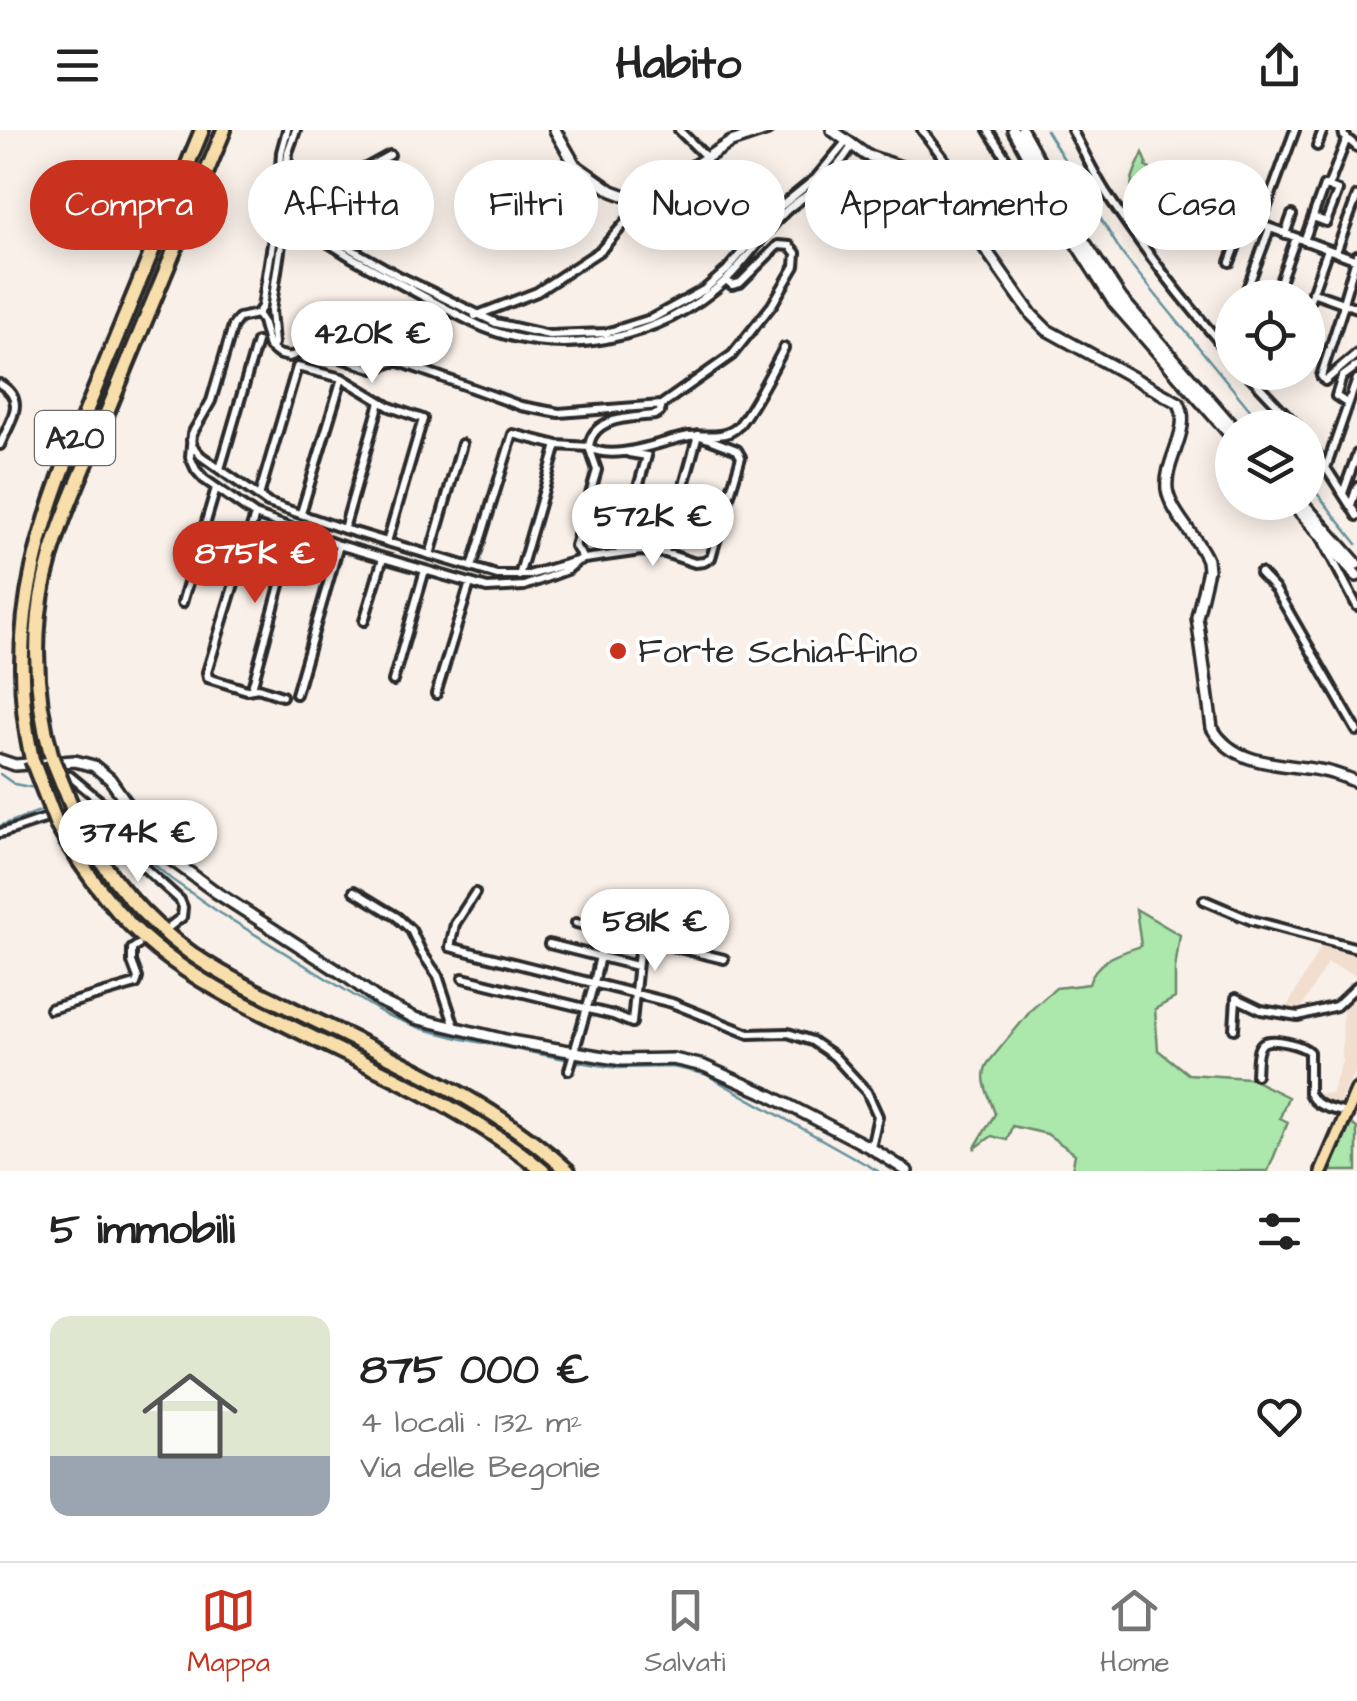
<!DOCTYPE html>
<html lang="it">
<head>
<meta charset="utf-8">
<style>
	body { margin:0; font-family:"Architects Daughter",sans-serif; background:#f2f2f2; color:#222; height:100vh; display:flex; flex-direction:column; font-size:38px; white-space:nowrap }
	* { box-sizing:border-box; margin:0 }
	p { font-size:32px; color:#767676 }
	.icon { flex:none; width:55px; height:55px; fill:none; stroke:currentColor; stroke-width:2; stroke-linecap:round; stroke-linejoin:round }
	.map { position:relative; height:1041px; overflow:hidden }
	.drawer { display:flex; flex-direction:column; background:#fff; flex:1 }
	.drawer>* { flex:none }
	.banner { position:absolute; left:30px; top:30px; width:1298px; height:90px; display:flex; gap:20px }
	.buttons { position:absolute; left:1215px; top:150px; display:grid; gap:20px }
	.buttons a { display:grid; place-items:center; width:110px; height:110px; border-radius:50%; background:#fff; box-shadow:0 5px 25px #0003; font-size:50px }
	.price { position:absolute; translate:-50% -85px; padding:0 22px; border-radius:35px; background:#fff; color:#222; font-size:32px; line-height:65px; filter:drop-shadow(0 2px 5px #0008) }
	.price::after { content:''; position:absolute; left:50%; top:60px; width:30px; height:22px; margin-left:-15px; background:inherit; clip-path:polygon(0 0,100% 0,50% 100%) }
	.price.on { background:#c8321e; color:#fff }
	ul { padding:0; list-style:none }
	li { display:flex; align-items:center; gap:30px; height:250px; padding:0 50px }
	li+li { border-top:2px solid #e0e0e0 }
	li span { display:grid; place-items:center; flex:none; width:280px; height:200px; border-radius:20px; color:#555 }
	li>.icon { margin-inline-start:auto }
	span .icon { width:120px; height:120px; fill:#fffc; stroke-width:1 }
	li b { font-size:42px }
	h2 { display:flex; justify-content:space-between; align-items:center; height:120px; padding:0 50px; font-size:42px }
	.chip { padding:0 35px; border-radius:45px; background:#fff; box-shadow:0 5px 25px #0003; font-size:35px; line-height:90px }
	.chip.on { background:#c8321e; color:#fff }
	header { display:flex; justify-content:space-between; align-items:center; height:130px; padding:0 50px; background:#fff; font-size:45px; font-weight:700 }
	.tab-bar { display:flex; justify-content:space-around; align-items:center; height:140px; border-top:2px solid #e0e0e0; background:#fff; font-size:28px; color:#767676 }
	.tab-bar a { display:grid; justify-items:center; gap:5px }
	.tab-bar .on { color:#c8321e }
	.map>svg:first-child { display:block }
	.built { fill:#f2decf }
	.green { fill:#ace7ac; stroke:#6c896c; stroke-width:2.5 }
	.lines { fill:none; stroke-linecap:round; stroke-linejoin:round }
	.stream { stroke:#65929e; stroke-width:2.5 }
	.minor-casing { stroke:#2b2b2b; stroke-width:14 }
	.tertiary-casing { stroke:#2b2b2b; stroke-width:16 }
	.secondary-casing { stroke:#2b2b2b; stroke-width:16 }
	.primary-casing { stroke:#2b2b2b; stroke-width:18 }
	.motorway-casing { stroke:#2b2b2b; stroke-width:20 }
	.minor { stroke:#fff; stroke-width:6 }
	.tertiary { stroke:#fff; stroke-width:9 }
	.secondary { stroke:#fff; stroke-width:9 }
	.primary { stroke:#f8deab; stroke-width:10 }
	.motorway { stroke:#f8deab; stroke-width:12 }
	.motorway-bridge-casing { stroke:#2b2b2b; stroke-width:20; stroke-linecap:butt }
	.motorway-bridge { stroke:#f8deab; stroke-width:12 }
	.poi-dot { fill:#c8321e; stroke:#fff; stroke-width:4 }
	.labels { text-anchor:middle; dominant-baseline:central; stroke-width:8; stroke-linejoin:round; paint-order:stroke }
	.shield { fill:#fff; stroke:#6b6b6b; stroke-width:2.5 }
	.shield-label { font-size:32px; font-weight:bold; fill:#2b2b2b }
	.poi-label { font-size:35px; fill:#2b2b2b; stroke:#fff; text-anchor:start }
</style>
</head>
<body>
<header><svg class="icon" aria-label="menu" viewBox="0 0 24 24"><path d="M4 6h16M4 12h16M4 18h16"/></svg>Habito<svg class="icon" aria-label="share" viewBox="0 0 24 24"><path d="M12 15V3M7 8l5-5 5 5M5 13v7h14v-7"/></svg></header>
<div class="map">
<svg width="1357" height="1041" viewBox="0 0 1357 1041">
	<rect width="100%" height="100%" fill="#f9f0e9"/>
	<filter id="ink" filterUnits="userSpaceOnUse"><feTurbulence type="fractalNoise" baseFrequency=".01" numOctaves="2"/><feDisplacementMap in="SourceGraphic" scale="20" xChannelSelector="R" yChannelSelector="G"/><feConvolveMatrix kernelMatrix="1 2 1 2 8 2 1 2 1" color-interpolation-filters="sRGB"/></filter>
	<g filter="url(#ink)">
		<path class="built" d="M1322,814L1357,824V845L1327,833L1301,879L1287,877Z
			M1357,862V938L1339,973L1316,968V963L1331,964L1342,931L1343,876Z"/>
		<path class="green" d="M1143,23L1147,33L1146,37L1150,39L1157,52L1150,70C1145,68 1139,67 1134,63C1126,54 1139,33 1143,23Z
			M1212,55L1200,85L1191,86L1177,80L1183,63L1199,57L1201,60H1207Z
			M1136,779L1180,805L1175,839V868L1155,879L1158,920L1188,944L1249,948L1288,967L1280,988L1288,992L1268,1041H1072L1075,1024L1047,1004L1012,996L1007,1010L992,1006L974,1019L995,984C990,967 978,949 988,933L1033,878L1056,858L1089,854C1095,830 1120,823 1141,816Z
			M1349,993L1357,998V1041H1330Z"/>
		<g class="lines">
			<path class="stream" d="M1046,0L1123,125L1265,298
				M1308,352L1357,414
				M0,644L14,654L35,658
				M77,673H82L122,707
				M0,696L45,679
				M128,712L171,749L217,781L384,884L423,899L463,909L585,933L618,938L672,937L705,944L878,1041"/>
			<g class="minor-casing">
				<path id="minor" d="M287,0L281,22L278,76L262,177L257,184L239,188L233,196L211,271L192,304L190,327L196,340L204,349L255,385L339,415L487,458L524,456L567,440L579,430
					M679,0L706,27
					M922,0L957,46
					M988,0L1009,33L1010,45
					M1072,0C1083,20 1093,42 1105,61C1143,120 1187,174 1232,227
					M1343,0L1344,6L1357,17
					M1317,16L1323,0
					M278,76L285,77L298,89L399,146L496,193L549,205L606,203L651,189L704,160L727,140L779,78L816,48L846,12
					M1313,87L1326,92L1338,61L1328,57
					M1246,89L1357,130
					M1260,95L1295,0
					M275,100C284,101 289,96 297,98C313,101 336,118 351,127C391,149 431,171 472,192C554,233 661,211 727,149C749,128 765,101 787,80C797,71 808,65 817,57C830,46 843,30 852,16
					M1285,104L1292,85
					M332,106L323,69L324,61L390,25
					M1304,111L1324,56L1328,57L1347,8
					M1336,122L1357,66
					M1357,125L1344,169L1343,178L1321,246L1325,251L1357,224
					M1230,132L1253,70L1267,75
					M1247,159L1270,98
					M1312,162L1357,178
					M1274,168L1296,108
					M1308,175L1328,119
					M257,184L262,191L269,217L278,224L289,227L305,221L315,212L333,211L397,231L521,276L559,283L661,275L732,225L772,175L795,136L796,123L790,116L778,115L740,153L732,155L726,150
					M475,186L537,162L601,120L640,76L645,66
					M272,219L274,213L271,181L283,101L288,22L296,0
					M307,221L323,222L374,239L395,231
					M1246,242L1299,298
					M0,254C28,270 10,291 0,315
					M1348,274L1336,266L1342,247L1357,236
					M661,275L660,282L655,285C631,288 592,286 589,317C613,333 661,311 689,306C703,304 722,309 735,299C747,290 775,235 784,218
					M191,310L193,317L201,326L268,373L344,399L497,445H529L584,429L641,421L665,423L695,433L704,432L711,428L741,327L737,320L698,305L665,423
					M1308,310L1357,386
					M1326,338L1357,249
					M220,339L257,212
					M1343,363L1357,324
					M259,366L297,237L342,248L390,277L423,289L387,412
					M1351,375L1357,357
					M301,383L342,248
					M255,385L207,542L208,548L247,560L258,558L282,566
					M344,399L380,272
					M1324,413L1357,476
					M619,423L647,326L629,323
					M430,425L462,314
					M472,437L513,304L557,315L589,317L597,340L575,416L584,429
					M1260,443L1275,459L1287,479L1357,601
					M519,446L557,315
					M182,473L216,358
					M364,491L383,428
					M393,551L425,440
					M252,558L295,400
					M296,564L339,415
					M436,564L470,453
					M70,646L135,700
					M0,703C27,697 55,679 83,688L137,731L180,770L183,777L182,787L169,797
					M119,716L136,699
					M354,761L397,787L411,800L422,823L438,846L455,897
					M475,763L455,794L450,817L672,873L749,904L788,903L812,911L834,926L867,962L878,986L871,1018
					M1204,770L1251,790L1357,818
					M576,793L724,829
					M549,814L637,836
					M463,848L613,885L632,893L642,791
					M50,879L136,854L138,848L132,832V819L138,815
					M1234,899L1236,868L1261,880L1298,886L1336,876L1357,856
					M569,940L594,853L610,781
					M1256,945C1257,937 1255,919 1263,913C1272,907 1303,915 1309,922V963C1315,977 1332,979 1346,983"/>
			</g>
			<g class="tertiary-casing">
				<path id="tertiary" d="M555,0L575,35L612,61L631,68L648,65L731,12L767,0
					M832,0L866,25L928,46L940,55L1032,185L1047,200L1179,273C1192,300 1164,331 1167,359C1170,383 1198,407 1207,430L1208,440L1197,487L1212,598C1235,637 1280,633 1319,640C1333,642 1345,647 1357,652
					M933,50H952L960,45H1010L1040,48
					M0,630L15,635L75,631L94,636L110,649L154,712L172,730L217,763L346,846L380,871L415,888L510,911L575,922L622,930L673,929L704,936L769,965L871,1018L907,1041"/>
			</g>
			<g class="secondary-casing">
				<path id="secondary" d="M1013,0L1077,115L1114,173L1232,307
					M1022,0L1084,111L1121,168L1234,298
					M1291,372L1357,446
					M1302,372L1357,434"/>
			</g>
			<g class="primary-casing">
				<path id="primary" d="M1322,1041L1357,960"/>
			</g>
			<g class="motorway-casing">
				<path id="motorway" d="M52,628C39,582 34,533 39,484C46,416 79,352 104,290C144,193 184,97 224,0
					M32,630C0,482 48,374 103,240C136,160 169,80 202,0
					M78,692C105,744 143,789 192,824C223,846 258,862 292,879C388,927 489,968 568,1041
					M57,695C84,742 115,785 157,819C196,850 239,872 283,893C372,938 466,977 543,1041"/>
			</g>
			<use href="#minor" class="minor"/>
			<use href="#tertiary" class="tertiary"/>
			<use href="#secondary" class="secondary"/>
			<use href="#primary" class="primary"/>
			<use href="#motorway" class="motorway"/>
			<g class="motorway-bridge-casing">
				<path id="motorway-bridge" d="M52,628L78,692
					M32,630L57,695"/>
			</g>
			<use href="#motorway-bridge" class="motorway-bridge"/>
		</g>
	</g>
	<circle class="poi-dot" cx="618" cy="521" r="10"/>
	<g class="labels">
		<rect class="shield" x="35" y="281" width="80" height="54" rx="8"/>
		<g class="shield-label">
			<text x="75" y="308">A20</text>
		</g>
		<g class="poi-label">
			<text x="638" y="521">Forte Schiaffino</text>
		</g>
	</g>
</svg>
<div class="buttons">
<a><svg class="icon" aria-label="locate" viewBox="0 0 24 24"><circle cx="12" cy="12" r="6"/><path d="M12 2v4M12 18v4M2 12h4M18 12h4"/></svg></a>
<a><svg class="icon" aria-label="layers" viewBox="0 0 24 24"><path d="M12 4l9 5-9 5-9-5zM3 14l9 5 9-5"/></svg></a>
</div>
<b class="price" style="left:372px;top:256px">420K €</b>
<b class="price" style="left:653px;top:439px">572K €</b>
<b class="price on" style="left:255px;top:476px">875K €</b>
<b class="price" style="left:138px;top:755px">374K €</b>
<b class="price" style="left:655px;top:844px">581K €</b>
<div class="banner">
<a class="chip on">Compra</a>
<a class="chip">Affitta</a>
<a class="chip">Filtri</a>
<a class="chip">Nuovo</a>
<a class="chip">Appartamento</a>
<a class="chip">Casa</a>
</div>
</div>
<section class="drawer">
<h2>5 immobili<svg class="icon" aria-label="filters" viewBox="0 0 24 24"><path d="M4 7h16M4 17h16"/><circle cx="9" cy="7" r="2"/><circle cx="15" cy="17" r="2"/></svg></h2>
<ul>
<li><span style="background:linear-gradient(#dfe7d0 70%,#9aa5b1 0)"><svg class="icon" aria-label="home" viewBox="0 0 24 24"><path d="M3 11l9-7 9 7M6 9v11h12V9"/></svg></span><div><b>875 000 €</b><p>4 locali · 132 m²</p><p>Via delle Begonie</p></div><svg class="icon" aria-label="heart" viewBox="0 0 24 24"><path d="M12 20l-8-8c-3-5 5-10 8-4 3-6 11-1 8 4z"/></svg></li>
</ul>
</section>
<nav class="tab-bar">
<a class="on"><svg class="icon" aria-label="map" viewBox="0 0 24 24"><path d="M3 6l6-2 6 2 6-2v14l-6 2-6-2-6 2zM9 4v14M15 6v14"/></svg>Mappa</a>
<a><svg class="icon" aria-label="saved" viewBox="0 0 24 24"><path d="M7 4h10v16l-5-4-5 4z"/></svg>Salvati</a>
<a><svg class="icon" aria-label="home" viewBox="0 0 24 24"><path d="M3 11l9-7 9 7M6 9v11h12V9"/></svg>Home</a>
</nav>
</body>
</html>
